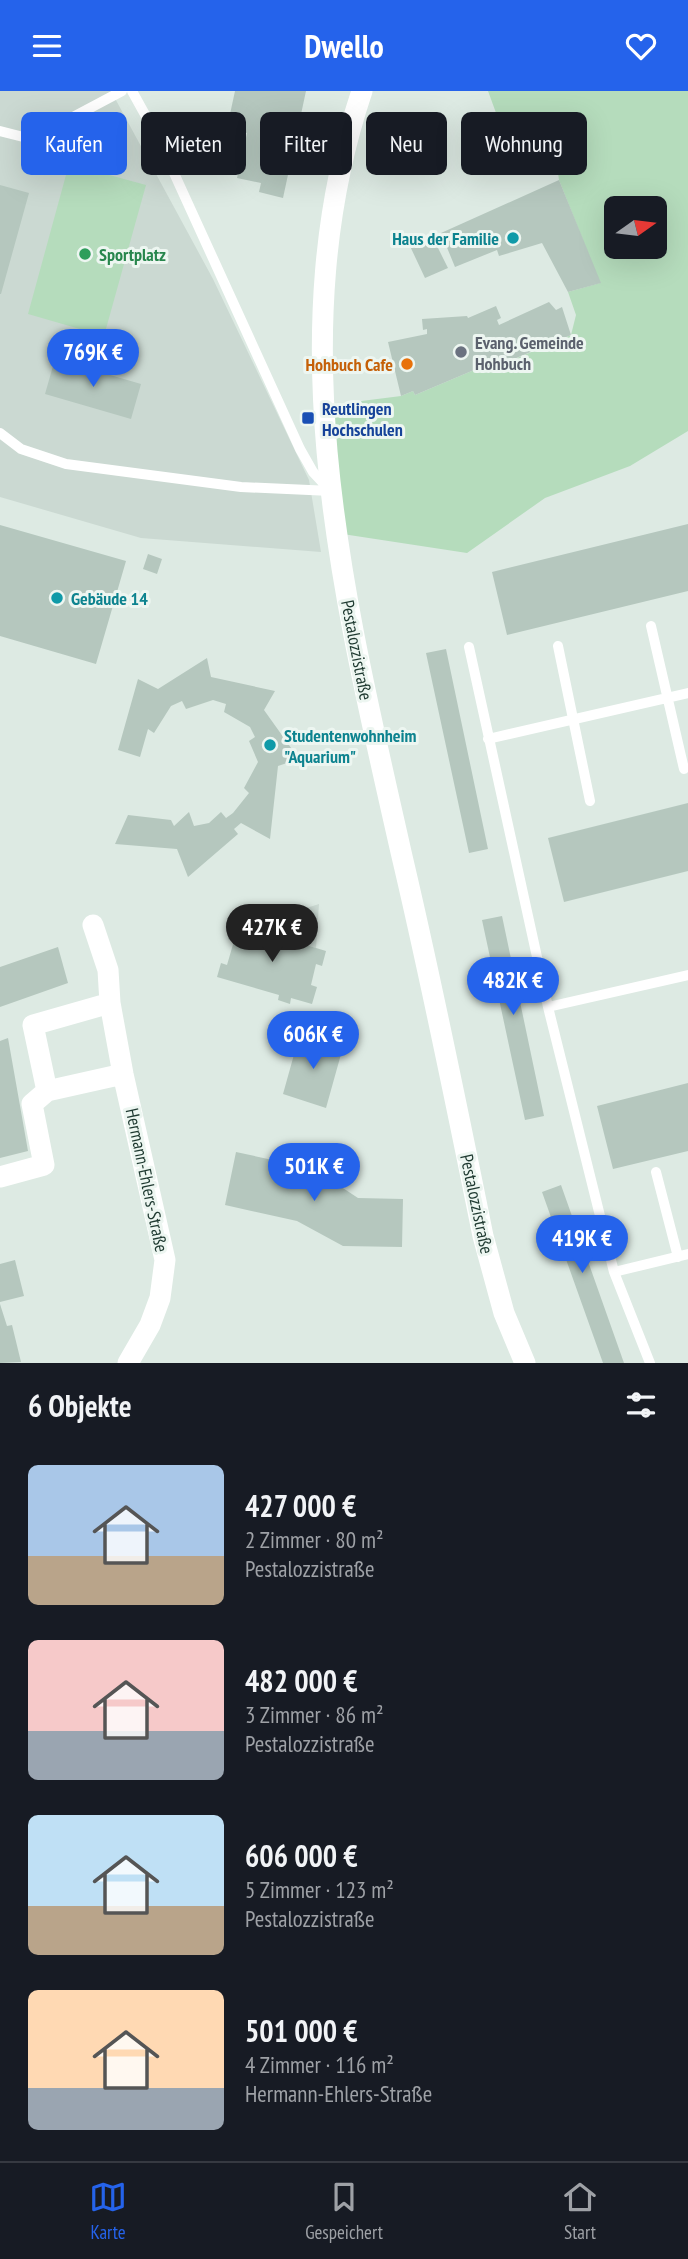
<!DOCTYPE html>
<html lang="de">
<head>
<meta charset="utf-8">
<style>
	body { margin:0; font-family:"PT Sans Narrow",sans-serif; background:#20242c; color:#f1f3f6; height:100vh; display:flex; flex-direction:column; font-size:26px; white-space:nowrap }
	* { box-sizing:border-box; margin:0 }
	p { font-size:23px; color:#9ea1a6 }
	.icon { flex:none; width:38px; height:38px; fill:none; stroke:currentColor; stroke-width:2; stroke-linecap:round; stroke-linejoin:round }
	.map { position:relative; height:1272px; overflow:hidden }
	.side { display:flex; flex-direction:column; background:#171b24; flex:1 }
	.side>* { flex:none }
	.hud { position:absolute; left:21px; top:21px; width:648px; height:63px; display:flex; gap:14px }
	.needle { width:46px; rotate:76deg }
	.controls { position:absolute; left:604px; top:105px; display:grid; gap:14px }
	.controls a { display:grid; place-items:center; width:63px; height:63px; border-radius:10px; background:#171b24; box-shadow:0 7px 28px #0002; font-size:35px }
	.price { position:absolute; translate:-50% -60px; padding:0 16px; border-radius:24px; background:#2563eb; color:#fff; font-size:23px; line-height:46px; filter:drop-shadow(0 2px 4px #0008) }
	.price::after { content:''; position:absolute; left:50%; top:42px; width:21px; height:16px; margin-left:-10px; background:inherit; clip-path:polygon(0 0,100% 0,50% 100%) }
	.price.current { background:#222; color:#fff }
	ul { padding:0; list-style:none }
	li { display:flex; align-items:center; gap:21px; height:175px; padding:0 28px }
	li span { display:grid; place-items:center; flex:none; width:196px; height:140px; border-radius:10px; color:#555 }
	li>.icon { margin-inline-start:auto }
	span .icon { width:84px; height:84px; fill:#fffc; stroke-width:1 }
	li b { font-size:30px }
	h2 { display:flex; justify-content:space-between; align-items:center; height:84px; padding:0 28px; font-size:30px }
	.chip { padding:0 24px; border-radius:10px; background:#171b24; box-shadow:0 7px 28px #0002; font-size:24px; line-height:63px }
	.chip.current { background:#2563eb; color:#fff }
	header { display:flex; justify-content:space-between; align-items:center; height:91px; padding:0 28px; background:#2563eb; color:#fff; font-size:32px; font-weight:800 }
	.tabs { display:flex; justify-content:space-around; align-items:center; height:98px; border-top:2px solid #363941; background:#171b24; font-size:19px; color:#9ea1a6 }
	.tabs a { display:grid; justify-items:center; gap:4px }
	.tabs .current { color:#2563eb }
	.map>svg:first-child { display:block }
	.built { fill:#cbd9d2 }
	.green { fill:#b5dcbc; fill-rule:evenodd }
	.building { fill:#b5c7be }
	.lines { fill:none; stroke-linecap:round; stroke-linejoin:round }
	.service { stroke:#fff; stroke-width:10 }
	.minor { stroke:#fff; stroke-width:21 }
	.culture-dot { fill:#0f9aa8; stroke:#edf6f1; stroke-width:2.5 }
	.leisure-dot { fill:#2e9e5b; stroke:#edf6f1; stroke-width:2.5 }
	.worship-dot { fill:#6b7280; stroke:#edf6f1; stroke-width:2.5 }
	.food-dot { fill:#e8710a; stroke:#edf6f1; stroke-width:2.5 }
	.transit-dot { fill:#1a4fb4; stroke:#edf6f1; stroke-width:2.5 }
	.labels { text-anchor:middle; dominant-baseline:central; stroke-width:6; stroke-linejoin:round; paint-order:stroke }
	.culture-label { font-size:18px; font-weight:bold; fill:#0d838f; stroke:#edf6f1; text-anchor:start }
	.leisure-label { font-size:18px; font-weight:bold; fill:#27864d; stroke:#edf6f1; text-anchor:start }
	.worship-label { font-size:18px; font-weight:bold; fill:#5b616d; stroke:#edf6f1; text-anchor:start }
	.food-label { font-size:18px; font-weight:bold; fill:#c56008; stroke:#edf6f1; text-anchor:end }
	.transit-label { font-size:18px; font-weight:bold; fill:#164399; stroke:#edf6f1; text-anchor:start }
	.street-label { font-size:18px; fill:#1e3930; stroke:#edf6f1 }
</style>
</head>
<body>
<header><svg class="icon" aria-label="menu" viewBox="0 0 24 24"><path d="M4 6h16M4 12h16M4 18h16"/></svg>Dwello<svg class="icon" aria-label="heart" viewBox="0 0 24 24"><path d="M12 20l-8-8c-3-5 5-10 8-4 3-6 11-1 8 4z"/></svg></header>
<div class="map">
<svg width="688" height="1272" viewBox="0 0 688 1272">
	<rect width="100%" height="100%" fill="#ddeae3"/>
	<path class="built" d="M0,0H111L213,188L309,389L321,461L141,447L0,406Z
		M319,813L316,857L247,836Z"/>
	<path class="green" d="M488,0H688V340L630,375L545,407L467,462L336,442L322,315L401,305L413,300L415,304L493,271L496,276L571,244L576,224L568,201L600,192L559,89L550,28L503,41ZM616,117H654V156H616Z
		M69,73L146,94L104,245L28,223Z"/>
	<path class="building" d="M235,0H306L283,107L259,101L261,92L237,87L247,42L227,37Z
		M559,89L601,192L568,201L542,152L499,165L497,159L455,176L441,142Z
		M0,94L29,102L1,203H0Z
		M431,143L448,177L425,187L409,153Z
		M549,211L556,219L562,216L571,244L495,276L493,271L415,304L413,300L401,305L388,251L427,243V238L423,239L422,228L467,225L468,227L496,215L501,227L497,229L499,234Z
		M55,268L141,293L131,328L45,303Z
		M688,433V500L507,544L492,481Z
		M0,434L126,470L96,573L0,545Z
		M148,463L162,468L157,483L143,478Z
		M446,558L488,758L469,762L426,562Z
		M207,567L211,586L275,600L264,619L299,668L278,675L270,748L241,732L234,738L238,743L188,786L177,758L115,753L128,724L171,729L174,735L189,721L194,735L209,732L221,721L226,727L233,722L249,702L244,697L258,671L249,650L255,646L250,636L224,621L226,613L213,609L186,618L182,610L171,615L154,642L148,638L140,666L118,659L138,588L158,598Z
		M688,712V780L564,811L548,747Z
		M502,825L544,1025L525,1029L482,829Z
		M233,832L326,860L322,875L316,873L311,894L317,896L312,913L291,907L290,913L278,909L279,904L217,886L221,872L227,874L234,850L228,848Z
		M58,856L68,892L0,916V876Z
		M300,942L343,956L326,1017L283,1003Z
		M8,947L28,1060L0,1067V950Z
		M688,992V1060L613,1078L597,1015Z
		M236,1061L314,1078L358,1107L403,1108L402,1156L343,1155L297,1130L225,1114Z
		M561,1094L624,1272H603L542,1101Z
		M15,1169L24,1205L0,1211V1173Z
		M0,1213L7,1235L12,1234L21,1271L0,1272Z"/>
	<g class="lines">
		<path class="service" d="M132,0L158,47L300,358L313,381L327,396
			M0,40L59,55L75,25L122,0
			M0,342L21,358L66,373L241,396L331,400
			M651,535L684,678
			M558,555L590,710
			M469,556L548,916L614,1181L650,1272
			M488,648L688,602
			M548,916L688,884
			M656,1081L678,1166
			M614,1181L688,1163"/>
		<path class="minor" d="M362,0C278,250 345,512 401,761C431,888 457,1016 483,1145L504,1222L525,1272
			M93,834L108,879L110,912L123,983L165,1169L160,1207L150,1234L128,1272
			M110,912L33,934L47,1000L123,983
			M0,1086L44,1074L32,1013L47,1000"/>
	</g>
	<g class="culture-dot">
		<circle cx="513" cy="147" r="7"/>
		<circle cx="57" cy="507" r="7"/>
		<circle cx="270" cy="654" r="7"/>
	</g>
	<circle class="leisure-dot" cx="85" cy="163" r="7"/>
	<circle class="worship-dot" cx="461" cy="261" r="7"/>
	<circle class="food-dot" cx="407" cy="273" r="7"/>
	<rect class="transit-dot" x="301" y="320" width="14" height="14" rx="3.5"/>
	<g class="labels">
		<g class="culture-label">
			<text x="499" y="147" text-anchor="end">Haus der Familie</text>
			<text x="71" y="507">Gebäude 14</text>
			<text x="284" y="644">Studentenwohnheim<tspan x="284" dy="21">"Aquarium"</tspan></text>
		</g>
		<g class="leisure-label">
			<text x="99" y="163">Sportplatz</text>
		</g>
		<g class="worship-label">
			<text x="475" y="251">Evang. Gemeinde<tspan x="475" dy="21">Hohbuch</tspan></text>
		</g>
		<g class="food-label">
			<text x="393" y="273">Hohbuch Cafe</text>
		</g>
		<g class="transit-label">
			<text x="322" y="317">Reutlingen<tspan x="322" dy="21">Hochschulen</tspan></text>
		</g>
		<g class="street-label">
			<text transform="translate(357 559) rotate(79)">Pestalozzistraße</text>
			<text transform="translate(147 1089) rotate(78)">Hermann-Ehlers-Straße</text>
			<text transform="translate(477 1113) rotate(78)">Pestalozzistraße</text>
		</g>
	</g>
</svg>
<div class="controls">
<a><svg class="needle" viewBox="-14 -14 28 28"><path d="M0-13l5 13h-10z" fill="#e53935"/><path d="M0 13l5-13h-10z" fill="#9ea1a6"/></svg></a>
</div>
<b class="price" style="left:93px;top:298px">769K €</b>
<b class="price current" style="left:272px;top:873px">427K €</b>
<b class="price" style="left:513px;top:926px">482K €</b>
<b class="price" style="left:313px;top:980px">606K €</b>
<b class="price" style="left:314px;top:1112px">501K €</b>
<b class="price" style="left:582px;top:1184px">419K €</b>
<div class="hud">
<a class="chip current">Kaufen</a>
<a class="chip">Mieten</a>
<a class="chip">Filter</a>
<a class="chip">Neu</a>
<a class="chip">Wohnung</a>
</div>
</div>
<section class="side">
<h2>6 Objekte<svg class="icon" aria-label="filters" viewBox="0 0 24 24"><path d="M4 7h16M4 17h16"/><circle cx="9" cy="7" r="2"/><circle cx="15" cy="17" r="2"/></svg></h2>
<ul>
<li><span style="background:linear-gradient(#a9c7e8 65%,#b9a48a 0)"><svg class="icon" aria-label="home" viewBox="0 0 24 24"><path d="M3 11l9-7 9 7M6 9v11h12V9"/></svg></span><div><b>427 000 €</b><p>2 Zimmer · 80 m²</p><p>Pestalozzistraße</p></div></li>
<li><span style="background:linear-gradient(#f6c9c9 65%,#9aa5b1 0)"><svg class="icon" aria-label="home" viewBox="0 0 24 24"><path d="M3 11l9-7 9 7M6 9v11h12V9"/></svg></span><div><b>482 000 €</b><p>3 Zimmer · 86 m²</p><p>Pestalozzistraße</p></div></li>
<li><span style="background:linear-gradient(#bfe0f5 65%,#b9a48a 0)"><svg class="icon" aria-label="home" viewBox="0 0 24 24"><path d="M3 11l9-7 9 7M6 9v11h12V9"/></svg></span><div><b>606 000 €</b><p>5 Zimmer · 123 m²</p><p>Pestalozzistraße</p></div></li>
<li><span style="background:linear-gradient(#ffd9b3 70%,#9aa5b1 0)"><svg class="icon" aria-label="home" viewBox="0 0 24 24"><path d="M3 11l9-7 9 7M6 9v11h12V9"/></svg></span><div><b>501 000 €</b><p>4 Zimmer · 116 m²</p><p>Hermann-Ehlers-Straße</p></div></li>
</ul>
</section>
<nav class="tabs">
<a class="current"><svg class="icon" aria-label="map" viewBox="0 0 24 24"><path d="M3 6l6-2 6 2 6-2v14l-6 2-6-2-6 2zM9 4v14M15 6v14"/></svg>Karte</a>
<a><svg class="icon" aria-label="saved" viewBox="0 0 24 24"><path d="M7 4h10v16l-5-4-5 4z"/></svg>Gespeichert</a>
<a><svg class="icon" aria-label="home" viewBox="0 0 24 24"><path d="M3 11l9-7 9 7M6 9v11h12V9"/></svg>Start</a>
</nav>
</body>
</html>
